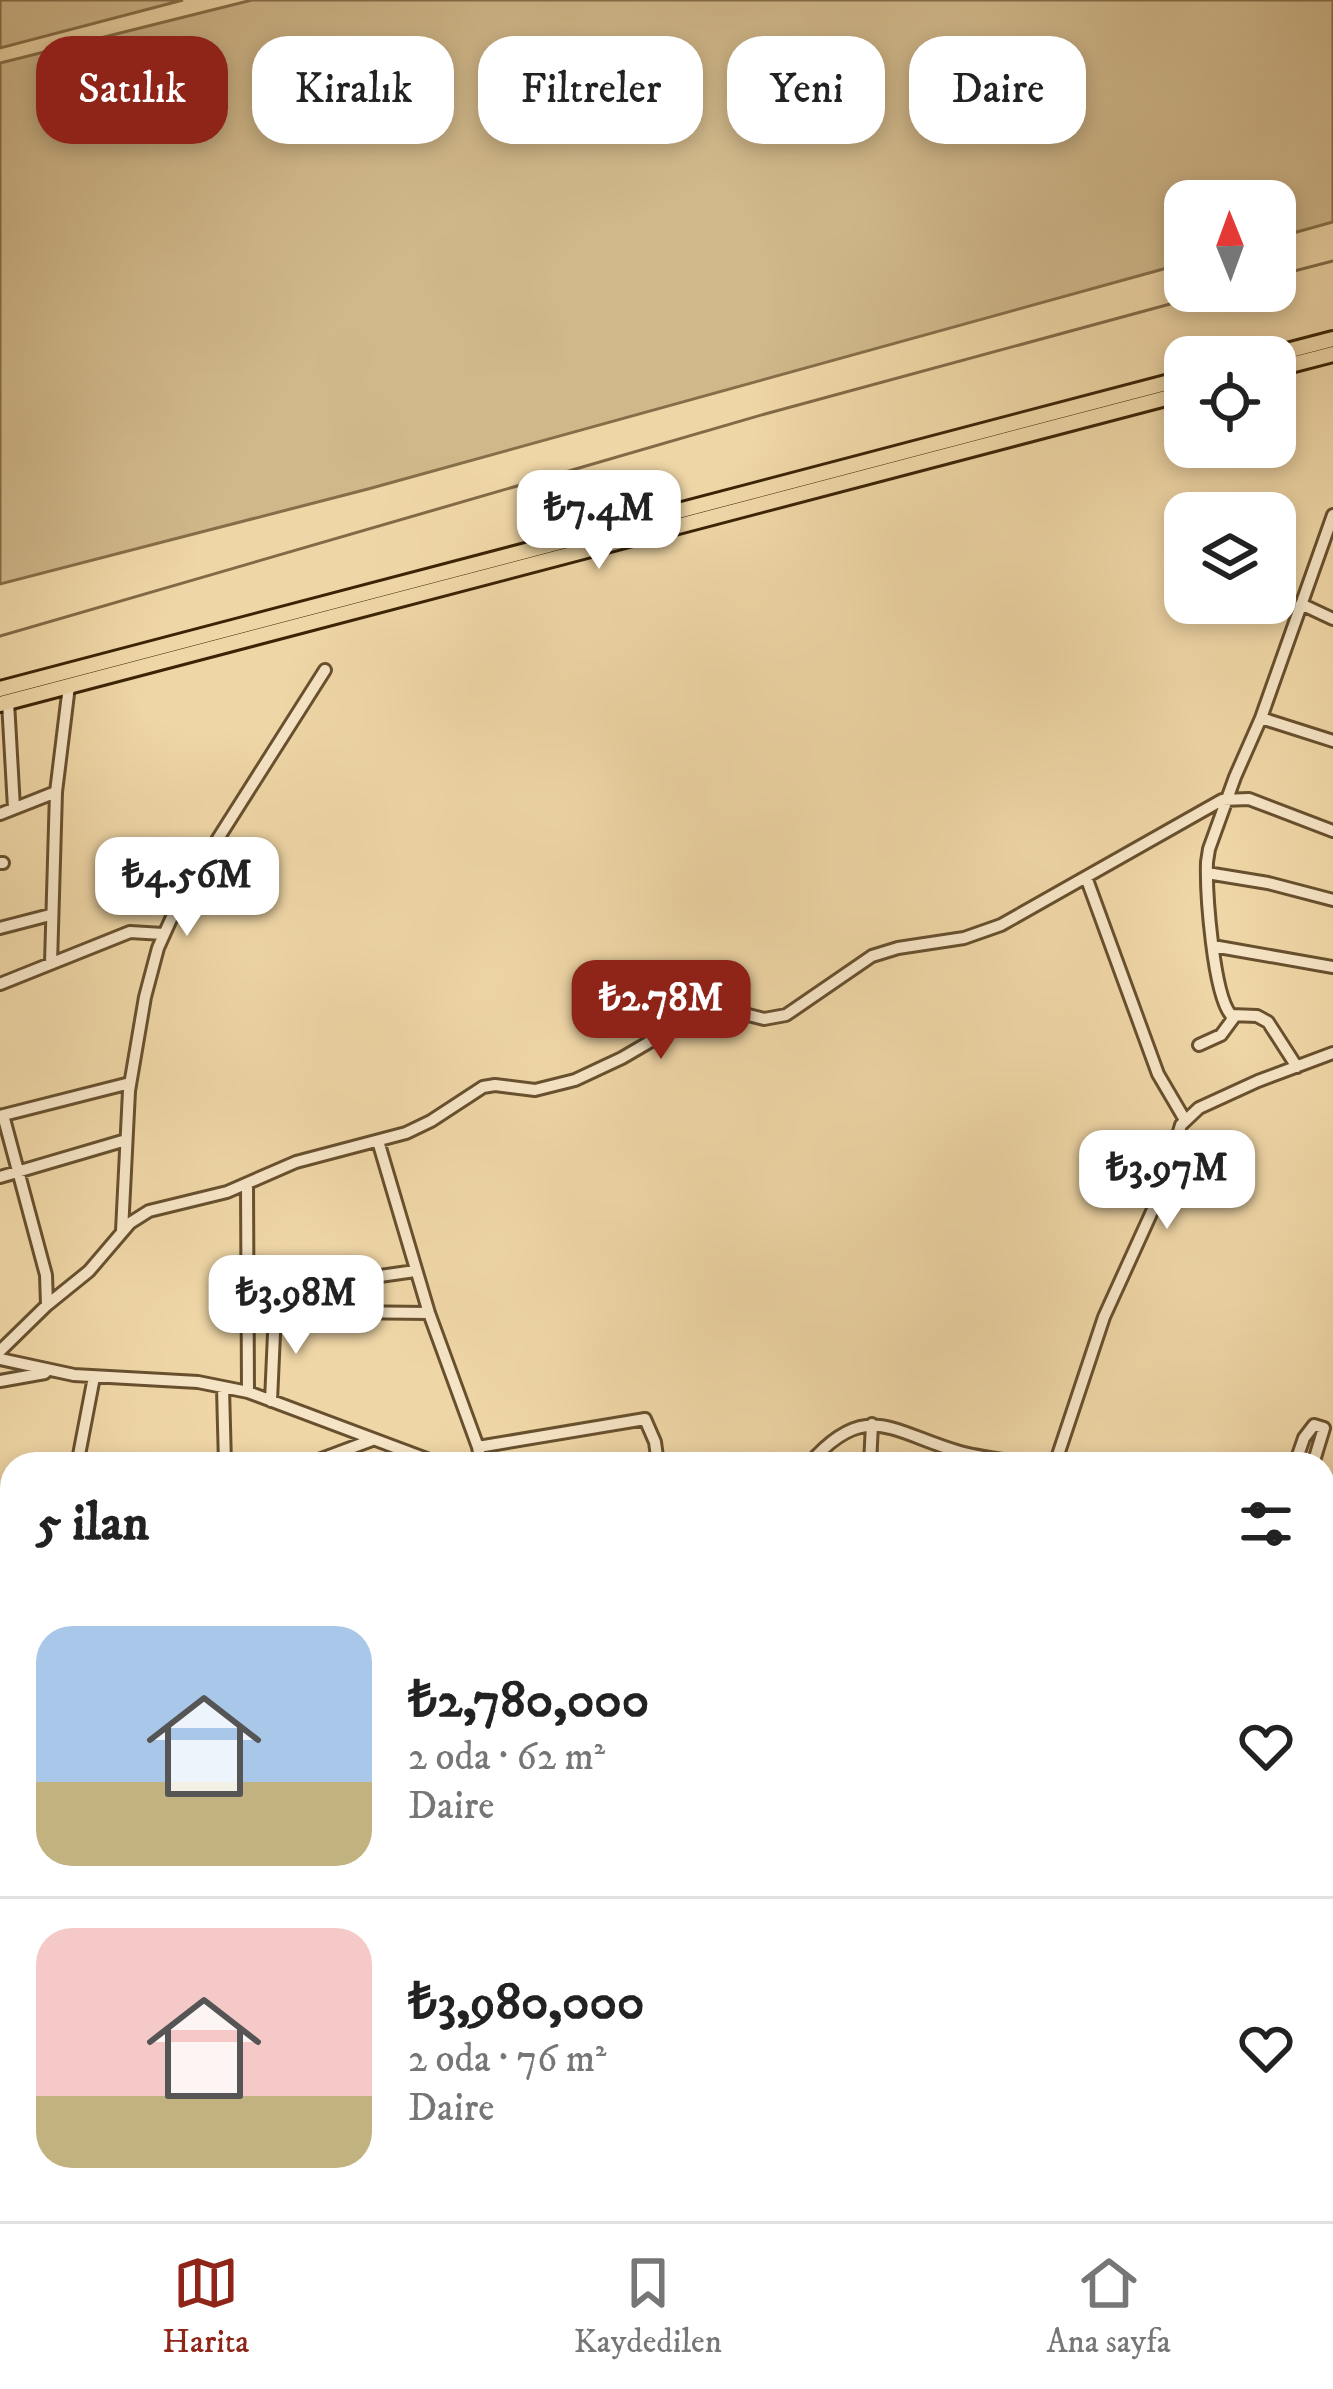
<!DOCTYPE html>
<html lang="tr">
<head>
<meta charset="utf-8">
<style>
	body { margin:0; font-family:"IM FELL DW Pica",serif; background:#f6f6f6; color:#222; height:100vh; display:flex; flex-direction:column; font-size:45px; white-space:nowrap }
	* { box-sizing:border-box; margin:0 }
	p { font-size:39px; color:#767676 }
	.icon { flex:none; width:66px; height:66px; fill:none; stroke:currentColor; stroke-width:2; stroke-linecap:round; stroke-linejoin:round }
	.map { position:relative; flex:1; overflow:hidden }
	.drawer { position:absolute; left:0px; top:1452px; width:1335px; height:771px; display:flex; flex-direction:column; background:#fff; border-radius:36px 36px 0 0; box-shadow:0 6px 18px #0003 }
	.drawer>* { flex:none }
	.guide { position:absolute; left:36px; top:36px; width:1263px; height:108px; display:flex; gap:24px }
	.needle { width:78px; rotate:359deg }
	.buttons { position:absolute; left:1164px; top:180px; display:grid; gap:24px }
	.buttons a { display:grid; place-items:center; width:132px; height:132px; border-radius:24px; background:#fff; box-shadow:0 6px 18px #0003; font-size:60px }
	.price { position:absolute; translate:-50% -102px; padding:0 27px; border-radius:24px; background:#fff; color:#222; font-size:39px; line-height:78px; filter:drop-shadow(0 3px 6px #0008) }
	.price::after { content:''; position:absolute; left:50%; top:72px; width:36px; height:27px; margin-left:-18px; background:inherit; clip-path:polygon(0 0,100% 0,50% 100%) }
	.price.active { background:#8f2418; color:#fff }
	ul { padding:0; list-style:none }
	li { display:flex; align-items:center; gap:36px; height:300px; padding:0 36px }
	li+li { border-top:3px solid #e0e0e0 }
	li span { display:grid; place-items:center; flex:none; width:336px; height:240px; border-radius:36px; color:#555 }
	li>.icon { margin-inline-start:auto }
	span .icon { width:144px; height:144px; fill:#fffc; stroke-width:1 }
	li b { font-size:51px }
	h2 { display:flex; justify-content:space-between; align-items:center; height:144px; padding:0 36px; font-size:51px }
	.pill { padding:0 42px; border-radius:36px; background:#fff; box-shadow:0 6px 18px #0003; font-size:42px; line-height:108px }
	.pill.active { background:#8f2418; color:#fff }
	.dock { display:flex; justify-content:space-around; align-items:center; height:168px; border-top:3px solid #e0e0e0; background:#fff; font-size:33px; color:#767676 }
	.dock a { display:grid; justify-items:center; gap:6px }
	.dock .active { color:#8f2418 }
	.map>svg:first-child { display:block }
	.green { fill:#d0b88b; stroke:#866e48; stroke-width:3 }
	.lines { fill:none; stroke-linecap:round; stroke-linejoin:round }
	.stream { stroke:#826a46; stroke-width:3 }
	.minor-casing { stroke:#68502e; stroke-width:16 }
	.major-casing { stroke:#3b2406; stroke-width:20 }
	.minor { stroke:#f5e4c5; stroke-width:10 }
	.major { stroke:#efd6a6; stroke-width:14 }
</style>
</head>
<body>
<div class="map">
<svg width="1333" height="2221" viewBox="0 0 1333 2221">
	<rect width="100%" height="100%" fill="#efd6a6"/>
	<filter id="stains"><feTurbulence type="fractalNoise" baseFrequency=".00167" numOctaves="4"/><feColorMatrix values="0 0 0 0 .2 0 0 0 0 .09 0 0 0 0 .02 0 0 0 .5 -.17"/></filter>
	<radialGradient id="worn" r=".72"><stop offset=".6" stop-color="#630" stop-opacity="0"/><stop offset="1" stop-color="#630" stop-opacity=".3"/></radialGradient>
	<path class="green" d="M0,0H183L0,48Z
		M252,0H1333V222L1275,238V201H1185V263L368,489L0,584V63Z
		M12,1736V1949H2L0,1737Z"/>
	<g class="lines">
		<path class="stream" d="M1275,276L1333,261
			M0,636L765,414L1218,291"/>
		<g class="minor-casing">
			<path id="minor" d="M1301,604L1333,619
				M8,702L14,808
				M1261,718L1333,741
				M0,814L56,792
				M0,863H3
				M1207,873L1268,883L1333,900
				M1086,877L1158,1074L1185,1120
				M0,928L50,915
				M1213,946L1333,967
				M51,963L56,792L69,686
				M0,984L130,932L163,934
				M1199,1045L1221,1035L1235,1016
				M1297,1067L1268,1022L1257,1016L1231,1015C1213,994 1206,892 1207,862L1209,849L1235,777L1261,718L1333,515
				M3,1115L46,1275L47,1305
				M0,1116L130,1083
				M378,1141L429,1313L478,1447L481,1464
				M0,1177L126,1140
				M247,1184L248,1392
				M122,1231L129,1091L145,997L158,948L181,897L325,670
				M247,1295L415,1271
				M247,1311L429,1313
				M0,1351L47,1305L89,1271L130,1223L149,1211L227,1192L296,1162L406,1133L431,1121L483,1087L495,1085L535,1090L575,1080L622,1058L704,1010L721,1008L764,1019L786,1015L872,956L898,948L964,938L1001,925L1222,800L1249,799L1333,831
				M0,1359L74,1375L198,1382L248,1392L440,1464
				M0,1381L45,1373
				M223,1388L225,1464
				M271,1401L275,1311
				M478,1447L645,1419L655,1442L658,1464
				M79,1455L94,1377
				M308,1464L372,1440
				M809,1464C866,1398 893,1433 960,1452C983,1458 1009,1461 1033,1464
				M870,1464L872,1424
				M1055,1464L1104,1317L1160,1194L1181,1125L1199,1108L1258,1081L1333,1053
				M1295,1464L1304,1438L1314,1425L1324,1428L1313,1464
				M0,1621L12,1620
				M1323,1652L1333,1640
				M0,1721H12
				M1323,1917L1333,1919
				M0,1957H12
				M0,2081L2,1973
				M1323,2161L1333,2172
				M0,2178H12
				M1323,2194L1333,2198
				M1314,2211L1333,2219
				M241,2221L242,2211
				M471,2221L472,2211
				M627,2221L629,2211
				M727,2221L731,2211
				M750,2221L754,2211
				M851,2221L855,2211
				M1010,2221L1014,2211
				M1030,2221L1034,2211
				M1286,2221L1289,2211"/>
		</g>
		<g class="major-casing">
			<path id="major" d="M1264,357L1333,339
				M1275,369L1333,354
				M0,689L1185,378
				M0,704L1185,393"/>
		</g>
		<use href="#minor" class="minor"/>
		<use href="#major" class="major"/>
	</g>
	<rect width="100%" height="100%" filter="url(#stains)"/>
	<rect width="100%" height="100%" fill="url(#worn)"/>
</svg>
<div class="buttons">
<a><svg class="needle" viewBox="-14 -14 28 28"><path d="M0-13l5 13h-10z" fill="#e53935"/><path d="M0 13l5-13h-10z" fill="#767676"/></svg></a>
<a><svg class="icon" aria-label="locate" viewBox="0 0 24 24"><circle cx="12" cy="12" r="6"/><path d="M12 2v4M12 18v4M2 12h4M18 12h4"/></svg></a>
<a><svg class="icon" aria-label="layers" viewBox="0 0 24 24"><path d="M12 4l9 5-9 5-9-5zM3 14l9 5 9-5"/></svg></a>
</div>
<b class="price" style="left:599px;top:572px">₺7.4M</b>
<b class="price" style="left:187px;top:939px">₺4.56M</b>
<b class="price active" style="left:661px;top:1062px">₺2.78M</b>
<b class="price" style="left:1167px;top:1232px">₺3.97M</b>
<b class="price" style="left:296px;top:1357px">₺3.98M</b>
<div class="guide">
<a class="pill active">Satılık</a>
<a class="pill">Kiralık</a>
<a class="pill">Filtreler</a>
<a class="pill">Yeni</a>
<a class="pill">Daire</a>
</div>
<section class="drawer">
<h2>5 ilan<svg class="icon" aria-label="filters" viewBox="0 0 24 24"><path d="M4 7h16M4 17h16"/><circle cx="9" cy="7" r="2"/><circle cx="15" cy="17" r="2"/></svg></h2>
<ul>
<li><span style="background:linear-gradient(#a9c7e8 65%,#c2b280 0)"><svg class="icon" aria-label="home" viewBox="0 0 24 24"><path d="M3 11l9-7 9 7M6 9v11h12V9"/></svg></span><div><b>₺2,780,000</b><p>2 oda · 62 m²</p><p>Daire</p></div><svg class="icon" aria-label="heart" viewBox="0 0 24 24"><path d="M12 20l-8-8c-3-5 5-10 8-4 3-6 11-1 8 4z"/></svg></li>
<li><span style="background:linear-gradient(#f6c9c9 70%,#c2b280 0)"><svg class="icon" aria-label="home" viewBox="0 0 24 24"><path d="M3 11l9-7 9 7M6 9v11h12V9"/></svg></span><div><b>₺3,980,000</b><p>2 oda · 76 m²</p><p>Daire</p></div><svg class="icon" aria-label="heart" viewBox="0 0 24 24"><path d="M12 20l-8-8c-3-5 5-10 8-4 3-6 11-1 8 4z"/></svg></li>
</ul>
</section>
</div>
<nav class="dock">
<a class="active"><svg class="icon" aria-label="map" viewBox="0 0 24 24"><path d="M3 6l6-2 6 2 6-2v14l-6 2-6-2-6 2zM9 4v14M15 6v14"/></svg>Harita</a>
<a><svg class="icon" aria-label="saved" viewBox="0 0 24 24"><path d="M7 4h10v16l-5-4-5 4z"/></svg>Kaydedilen</a>
<a><svg class="icon" aria-label="home" viewBox="0 0 24 24"><path d="M3 11l9-7 9 7M6 9v11h12V9"/></svg>Ana sayfa</a>
</nav>
</body>
</html>
